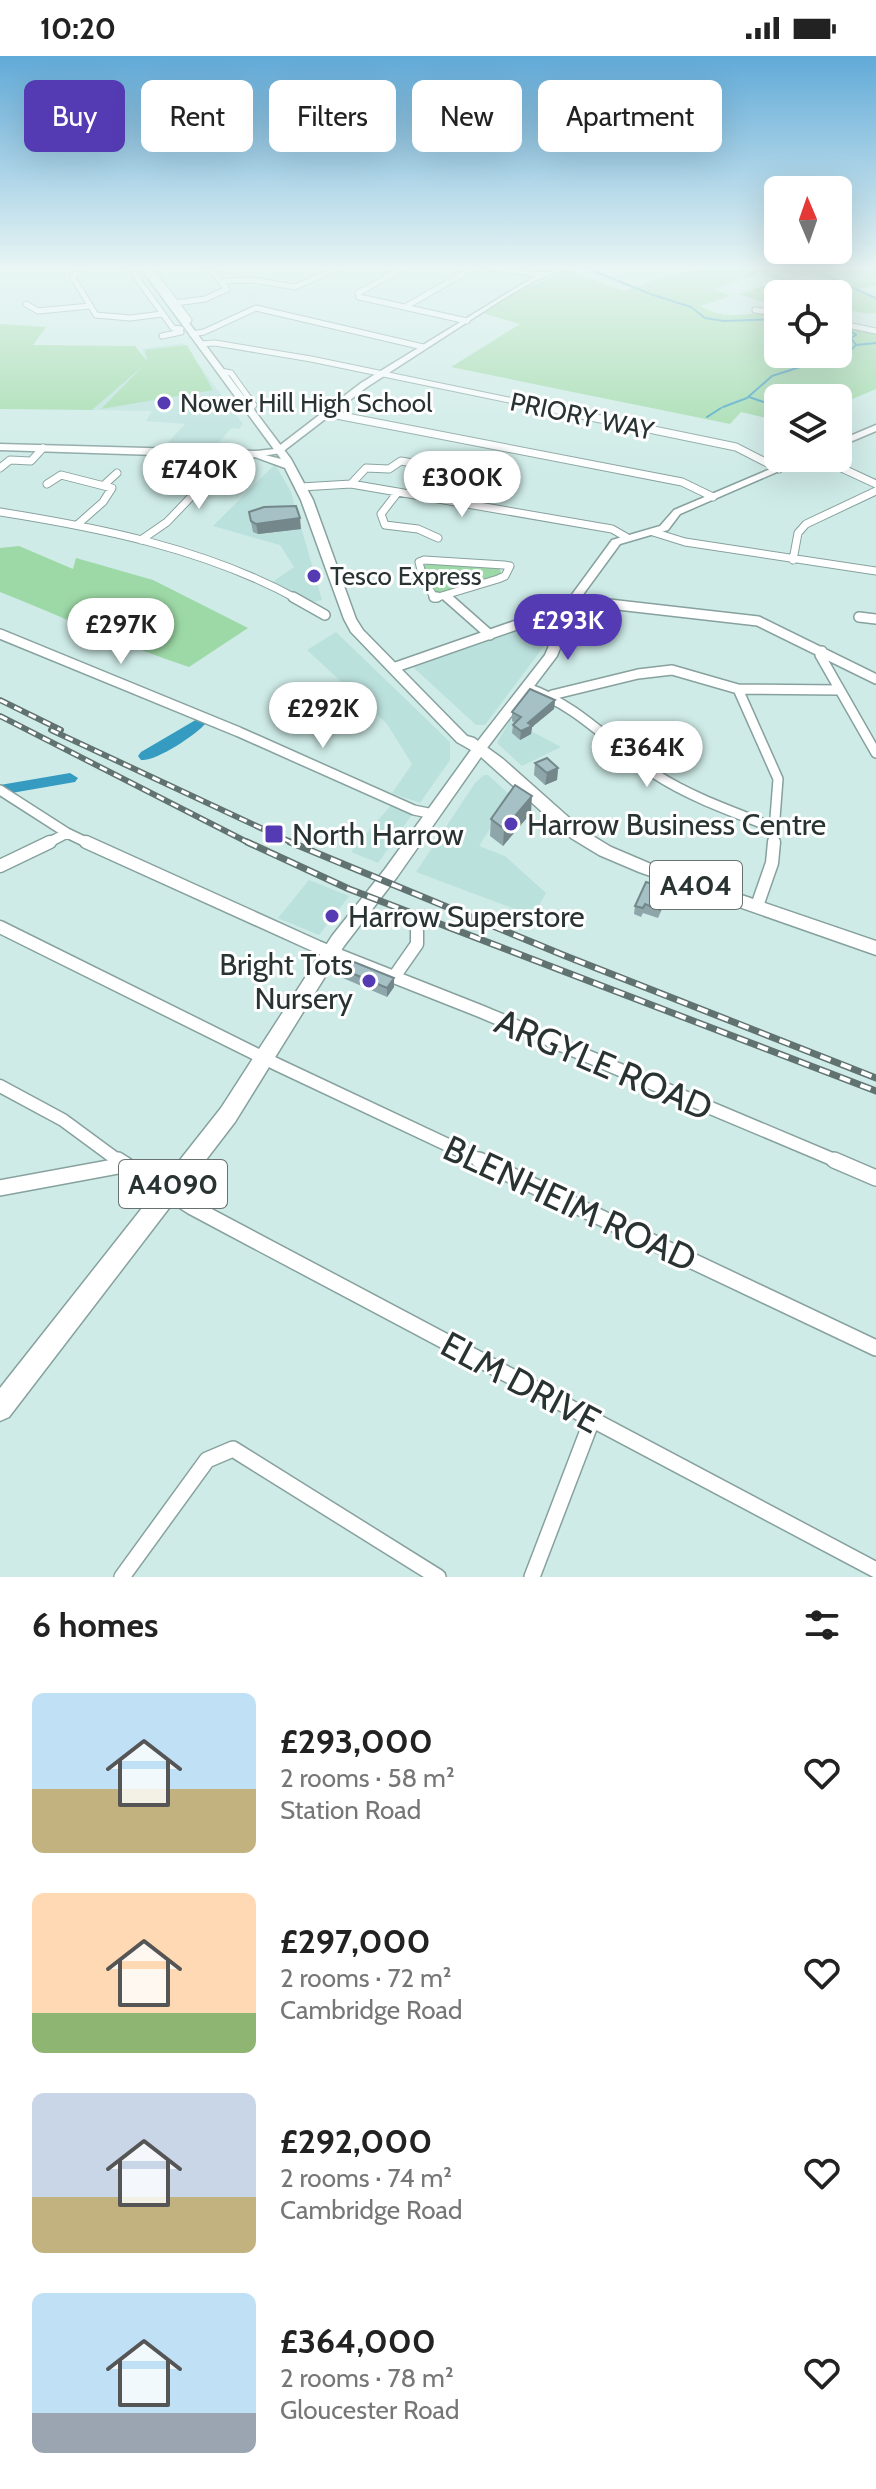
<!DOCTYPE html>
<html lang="en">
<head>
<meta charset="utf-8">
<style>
	body { margin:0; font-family:Cabin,sans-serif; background:#f2f2f2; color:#222; height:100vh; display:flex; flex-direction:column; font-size:30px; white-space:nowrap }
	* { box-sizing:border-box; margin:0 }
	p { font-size:26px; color:#767676 }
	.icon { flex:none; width:44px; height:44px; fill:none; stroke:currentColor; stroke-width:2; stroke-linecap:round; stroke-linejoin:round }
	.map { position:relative; height:1521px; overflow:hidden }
	.details { display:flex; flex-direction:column; background:#fff; flex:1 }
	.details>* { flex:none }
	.guide { position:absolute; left:24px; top:24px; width:828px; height:72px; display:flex; gap:16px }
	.needle { width:52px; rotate:358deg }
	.fabs { position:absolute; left:764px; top:120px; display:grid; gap:16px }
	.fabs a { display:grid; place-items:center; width:88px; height:88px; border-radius:12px; background:#fff; box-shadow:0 8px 32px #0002; font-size:40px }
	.price { position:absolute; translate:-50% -68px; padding:0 18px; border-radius:28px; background:#fff; color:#222; font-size:26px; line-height:52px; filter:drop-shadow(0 2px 4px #0008) }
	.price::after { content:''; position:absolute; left:50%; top:48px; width:24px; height:18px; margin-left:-12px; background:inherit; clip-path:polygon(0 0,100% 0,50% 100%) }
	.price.active { background:#543bb3; color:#fff }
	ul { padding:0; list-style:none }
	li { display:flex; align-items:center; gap:24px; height:200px; padding:0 32px }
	li span { display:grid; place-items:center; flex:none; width:224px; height:160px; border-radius:12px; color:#555 }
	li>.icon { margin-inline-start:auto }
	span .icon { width:96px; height:96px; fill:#fffc; stroke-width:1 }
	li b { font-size:34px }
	h2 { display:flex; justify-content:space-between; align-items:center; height:96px; padding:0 32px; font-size:34px }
	.chip { padding:0 28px; border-radius:12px; background:#fff; box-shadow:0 8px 32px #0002; font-size:28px; line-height:72px }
	.chip.active { background:#543bb3; color:#fff }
	.status { display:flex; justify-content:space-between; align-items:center; height:56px; padding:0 40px; background:#fff; direction:ltr }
	.status svg { height:22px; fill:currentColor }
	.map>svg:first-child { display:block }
	.built { fill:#bbe1dd }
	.green { fill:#9dd9a6 }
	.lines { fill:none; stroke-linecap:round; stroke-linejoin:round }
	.stream { stroke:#369bc1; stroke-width:2 }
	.river { fill:#369bc1; fill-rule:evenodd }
	.street-far4-casing { stroke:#87a19e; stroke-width:7 }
	.street-far3-casing { stroke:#87a19e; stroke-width:9 }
	.street-far2-casing { stroke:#87a19e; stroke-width:12 }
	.street-far1-casing { stroke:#87a19e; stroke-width:15 }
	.street-casing { stroke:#87a19e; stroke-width:18 }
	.secondary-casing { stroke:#87a19e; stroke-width:3 }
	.primary-casing { stroke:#87a19e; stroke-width:3 }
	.street-far4 { stroke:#fff; stroke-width:5 }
	.street-far3 { stroke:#fff; stroke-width:7 }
	.street-far2 { stroke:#fff; stroke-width:9 }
	.street-far1 { stroke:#fff; stroke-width:12 }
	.street { stroke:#fff; stroke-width:15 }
	.secondary { fill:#fff; fill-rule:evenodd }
	.primary { fill:#fff; fill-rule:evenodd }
	.rail-far1-casing { stroke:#617371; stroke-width:6 }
	.rail-casing { stroke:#617371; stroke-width:7 }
	.rail-far1 { stroke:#fff; stroke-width:3; stroke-dasharray:8; stroke-linecap:butt }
	.rail { stroke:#fff; stroke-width:4; stroke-dasharray:11; stroke-linecap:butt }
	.wall { fill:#8ea6a9 }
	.shaded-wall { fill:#74878a }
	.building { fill:#a5c1c5; stroke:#74878a; stroke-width:2 }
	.poi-dot { fill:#543bb3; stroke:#fff; stroke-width:3 }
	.labels { text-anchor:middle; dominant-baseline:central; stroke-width:6; stroke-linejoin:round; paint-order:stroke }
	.far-poi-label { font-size:26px; fill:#283332; stroke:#fff; text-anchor:start }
	.far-street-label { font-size:26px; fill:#283332; stroke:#fff }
	.shield { fill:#fff; stroke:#687070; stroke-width:2 }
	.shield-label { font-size:28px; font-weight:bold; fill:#283332 }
	.poi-label { font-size:30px; fill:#283332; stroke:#fff; text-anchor:start }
	.near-street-label { font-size:36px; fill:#283332; stroke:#fff }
</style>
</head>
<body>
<div class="status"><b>10:20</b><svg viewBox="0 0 49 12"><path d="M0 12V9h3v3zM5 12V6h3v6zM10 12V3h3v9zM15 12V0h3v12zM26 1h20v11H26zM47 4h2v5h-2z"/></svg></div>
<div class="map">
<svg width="876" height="1521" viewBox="0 0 876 1521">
	<rect width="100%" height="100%" fill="#ceebe7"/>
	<path class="built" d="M183,287L243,368L239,373L231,372L213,394L162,393L185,368L146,365L152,355L92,354L147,305L141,293Z
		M275,408L291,436L322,544L314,546L271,527L294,511L280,489L213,470Z
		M549,560L553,565L544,590L485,669H476L413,611Z
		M336,576L450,686V704L420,747L392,737L412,708L387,668L307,594Z
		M510,664L561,691L522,710L497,687Z
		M484,719H488L511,740L479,790L505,800L546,837L533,860L416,816L475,727Z
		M391,749L413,757L378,807L351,796Z
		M309,824L349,840L319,879L278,862Z"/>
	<path class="green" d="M712,211H759L758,218L714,233L731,240L700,250C729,267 748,254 778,258V298H838V268L876,276V333L838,349V342H778V365L741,356L730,368L451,311L520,268L483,257L527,231L568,215L624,235L661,222Z
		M764,211H792L810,219C796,224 780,211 766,217L804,225L817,224L819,220L802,211H876V230L857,233L876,241V257C867,259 847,254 838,251V238H835L841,228L834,237L822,238L759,217V213Z
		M770,228L774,229L803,238H778V251L739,238Z
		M0,268L46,271L33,289L135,290L148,306L145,294L187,289L213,334L101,353L144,309L92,354L0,353Z
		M19,490L73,513L76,502L153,524L248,572L189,611C125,590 63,561 0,536V492Z
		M432,507L499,511L502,519L437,539L422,510Z"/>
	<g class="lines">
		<path class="stream" d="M806,211L876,242
			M589,213L648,237
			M650,238L691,251L705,262L724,265L778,263
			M856,289L876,287
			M749,341L778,351
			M723,351L747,342L772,320L850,295L856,289L851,282L856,279L846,271
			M707,361L721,352"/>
		<path class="river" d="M199,662L206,667C196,679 155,706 141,704L138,700L141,696Z
			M70,717L78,722L75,726L0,739V729Z"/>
		<g class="street-far4-casing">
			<path id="street-far4" d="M86,211L72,220L96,259L130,262L162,258
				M129,211L173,272L181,273
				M149,211L189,264L185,268
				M405,211L358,237L359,241L467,265
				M485,211L544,219
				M221,225L253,224L295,231L340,211
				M176,247L205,243L227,233L209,211
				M26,248L38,255L90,250
				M405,251L475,211
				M755,254L778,257
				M838,267L876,275
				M192,278L204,276L256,252L423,291
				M162,280L181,276
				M200,288L215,287L311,303L567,356
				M221,315L231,317L254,349L250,354"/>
		</g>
		<g class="street-far3-casing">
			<path id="street-far3" d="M557,354L736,391L779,413
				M326,357L682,426L713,441
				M820,402L876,428
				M0,412L10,404L31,405L43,392
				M47,428L61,419L112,432L103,446L77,469
				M105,428L117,417
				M351,428L366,412L389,413L401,405L465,416
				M301,431L351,428L612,473L626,481
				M398,436L381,458L385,469L418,473L438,482
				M0,456C101,472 206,493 297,543
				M653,476L685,486L876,515
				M141,484L167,466L232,398
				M424,504L504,509L510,510L505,520L498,523L435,542L424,526L419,506Z
				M793,504L798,477L806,468L876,435
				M447,541L450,543"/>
		</g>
		<g class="street-far2-casing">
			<path id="street-far2" d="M293,541L325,559
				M434,541H437
				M447,541L490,579
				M574,544L758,565L876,623
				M859,561L876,563
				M0,578L239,676L414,754L433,758
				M822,595L820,599L876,697
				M393,612L545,559L567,557
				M527,632C578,649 611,689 655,718C692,742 734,756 774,772
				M738,633L778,723L773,788
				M552,639L638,618L672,614L738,633L839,634
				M0,734L67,777L90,788
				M46,788L67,777"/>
		</g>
		<g class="street-far1-casing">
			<path id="street-far1" d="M86,786L318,891L480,955L839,1106
				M0,810L50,786
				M757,850L772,807L774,786
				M0,871L278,1009L484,1106
				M394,921L417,888V875
				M0,1030L63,1064L120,1106"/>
		</g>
		<g class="street-casing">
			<path id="street" d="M118,1104L192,1151L876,1514
				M479,1104L876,1292
				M834,1104L876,1122
				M0,1132L124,1109
				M122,1521L207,1404L233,1393L438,1521
				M532,1521L592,1364"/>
		</g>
		<g class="secondary-casing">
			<path id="secondary" d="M561,211H572L536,224L500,245L367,331L281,397L250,402L0,394V388L256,395L275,393L361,327L532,222Z
				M876,369V375L838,391V385Z
				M796,402H809L680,458L668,474L620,488L579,544L557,600L484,696H474L472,693L474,690L545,599L568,544L612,484L660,470L674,454Z"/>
		</g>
		<g class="primary-casing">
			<path id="primary" d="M140,211H147L291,403L313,444L356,563L363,574L467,680L474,682L503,703L583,774L611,791L651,808L876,885V899L639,816L599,799L571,782L481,701L397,821L344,890L235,1066L9,1361L0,1365V1332L221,1052L332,880L385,813L471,694L457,686L351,576L344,563L301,444L285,412L252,400L257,397L281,403Z"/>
		</g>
		<use href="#street-far4" class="street-far4"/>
		<use href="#street-far3" class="street-far3"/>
		<use href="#street-far2" class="street-far2"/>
		<use href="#street-far1" class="street-far1"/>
		<use href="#street" class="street"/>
		<use href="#secondary" class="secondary"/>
		<use href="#primary" class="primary"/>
		<g class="rail-far1-casing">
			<path id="rail-far1" d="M0,644L61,674
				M0,660L251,788
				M51,674L295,788"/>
		</g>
		<g class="rail-casing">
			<path id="rail" d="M247,786L349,833L876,1035
				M290,786L563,899L876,1022"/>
		</g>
		<use href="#rail-far1" class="rail-far1"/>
		<use href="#rail" class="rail"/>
	</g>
	<path class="wall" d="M249,456L301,473L258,478L253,476Z
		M610,544L606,563H602V582L566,592L581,563L578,559L580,547Z
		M556,554L555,566L548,582L529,579L530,568Z
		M555,644L554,653L532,671L531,678L520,684L512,677L513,669L515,667L512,665V656Z
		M535,707L558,712L557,724L545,729L534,719Z
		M531,757L503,790L490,780L491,763Z
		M667,842L658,862L643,857L641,861L634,858L635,850Z
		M342,913L394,922V931L387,941L343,922Z"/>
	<path class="shaded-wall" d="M300,462L301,473L258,478L256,468Z
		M556,554L555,566L548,582L550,571Z
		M604,570L602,582L566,592L568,581Z
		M555,644L554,653L532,671L531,678L520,684L521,675L528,667Z
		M558,712L557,724L545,729L547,717Z
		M532,740L531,757L503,790L504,773Z
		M394,922V931L387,941V932Z"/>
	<path class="building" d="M296,450L300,462L256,468L251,465L249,456L264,451Z
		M586,543L610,544L608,552L600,551L604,570L568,581L571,568L586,561L580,547Z
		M556,554L550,571L530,568L533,560Z
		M530,633L555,644L528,667L532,670L521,675L513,669L521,661L512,656Z
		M547,702L558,712L547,717L535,707Z
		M515,729L532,740L504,773L491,763Z
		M646,826L669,833L660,854L645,848L643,852L635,850Z
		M349,904L394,922L387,932L342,913Z"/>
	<linearGradient id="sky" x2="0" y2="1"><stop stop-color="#61aad8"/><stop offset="0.5" stop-color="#e9f6f4"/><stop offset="1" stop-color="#e9f6f4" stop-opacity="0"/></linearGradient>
	<rect width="876" height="424" fill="url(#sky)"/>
	<g class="poi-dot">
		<circle cx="164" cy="347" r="8"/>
		<circle cx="314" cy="520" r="8"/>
		<circle cx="511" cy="768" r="8"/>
		<rect x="264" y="768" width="20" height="20" rx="4"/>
		<circle cx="332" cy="860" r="8"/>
		<circle cx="369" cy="925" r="8"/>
	</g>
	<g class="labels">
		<g class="far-poi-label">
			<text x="180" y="347">Nower Hill High School</text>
			<text x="330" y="520">Tesco Express</text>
		</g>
		<g class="far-street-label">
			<text transform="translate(582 360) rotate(12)">PRIORY WAY</text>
		</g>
		<g class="shield">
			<rect x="650" y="805" width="92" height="48" rx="6"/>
			<rect x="119" y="1104" width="108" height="48" rx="6"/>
		</g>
		<g class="shield-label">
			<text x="696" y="829">A404</text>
			<text x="173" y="1128">A4090</text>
		</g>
		<g class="poi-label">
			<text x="527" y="768">Harrow Business Centre</text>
			<text x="292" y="778">North Harrow</text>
			<text x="348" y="860">Harrow Superstore</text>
			<text x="353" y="908" text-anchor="end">Bright Tots<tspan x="353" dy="34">Nursery</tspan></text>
		</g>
		<g class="near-street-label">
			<text transform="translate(604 1008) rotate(23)">ARGYLE ROAD</text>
			<text transform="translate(570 1147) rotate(25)">BLENHEIM ROAD</text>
			<text transform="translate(521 1326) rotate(28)">ELM DRIVE</text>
		</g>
	</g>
</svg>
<div class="fabs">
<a><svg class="needle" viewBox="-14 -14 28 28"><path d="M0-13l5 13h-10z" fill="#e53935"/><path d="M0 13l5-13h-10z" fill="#767676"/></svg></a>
<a><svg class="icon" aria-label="locate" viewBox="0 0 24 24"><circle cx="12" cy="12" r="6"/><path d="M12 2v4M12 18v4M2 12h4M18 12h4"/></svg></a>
<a><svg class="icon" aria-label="layers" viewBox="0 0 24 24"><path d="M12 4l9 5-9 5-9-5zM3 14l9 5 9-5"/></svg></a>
</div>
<b class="price" style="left:199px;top:455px">£740K</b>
<b class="price" style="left:462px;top:463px">£300K</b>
<b class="price active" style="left:568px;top:606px">£293K</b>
<b class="price" style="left:121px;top:610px">£297K</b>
<b class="price" style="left:323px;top:694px">£292K</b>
<b class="price" style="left:647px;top:733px">£364K</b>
<div class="guide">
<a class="chip active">Buy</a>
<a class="chip">Rent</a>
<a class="chip">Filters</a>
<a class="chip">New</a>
<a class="chip">Apartment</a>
</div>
</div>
<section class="details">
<h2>6 homes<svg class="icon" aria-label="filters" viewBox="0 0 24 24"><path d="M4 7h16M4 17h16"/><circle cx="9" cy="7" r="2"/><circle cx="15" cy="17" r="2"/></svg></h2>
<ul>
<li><span style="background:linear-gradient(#bfe0f5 60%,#c2b280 0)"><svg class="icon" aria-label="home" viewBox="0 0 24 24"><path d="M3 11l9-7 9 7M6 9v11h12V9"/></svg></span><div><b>£293,000</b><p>2 rooms · 58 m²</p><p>Station Road</p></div><svg class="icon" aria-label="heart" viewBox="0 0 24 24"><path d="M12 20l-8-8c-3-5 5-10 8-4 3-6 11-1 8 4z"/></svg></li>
<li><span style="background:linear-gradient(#ffd9b3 75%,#8fb573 0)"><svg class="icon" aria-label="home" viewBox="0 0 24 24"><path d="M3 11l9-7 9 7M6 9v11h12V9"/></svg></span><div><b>£297,000</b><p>2 rooms · 72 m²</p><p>Cambridge Road</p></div><svg class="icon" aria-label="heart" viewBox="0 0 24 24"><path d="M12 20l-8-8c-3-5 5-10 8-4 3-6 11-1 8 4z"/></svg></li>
<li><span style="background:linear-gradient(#c9d6e8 65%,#c2b280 0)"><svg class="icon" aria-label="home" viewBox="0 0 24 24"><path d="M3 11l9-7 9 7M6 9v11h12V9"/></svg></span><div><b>£292,000</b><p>2 rooms · 74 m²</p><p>Cambridge Road</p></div><svg class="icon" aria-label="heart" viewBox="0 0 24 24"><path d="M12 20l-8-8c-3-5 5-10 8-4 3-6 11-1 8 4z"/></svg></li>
<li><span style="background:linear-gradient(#bfe0f5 75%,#9aa5b1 0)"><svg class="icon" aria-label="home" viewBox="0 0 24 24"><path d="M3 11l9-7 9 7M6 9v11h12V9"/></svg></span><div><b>£364,000</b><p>2 rooms · 78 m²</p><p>Gloucester Road</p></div><svg class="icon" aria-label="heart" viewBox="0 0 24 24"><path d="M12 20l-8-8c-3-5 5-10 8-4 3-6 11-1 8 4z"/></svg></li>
</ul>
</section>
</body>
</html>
